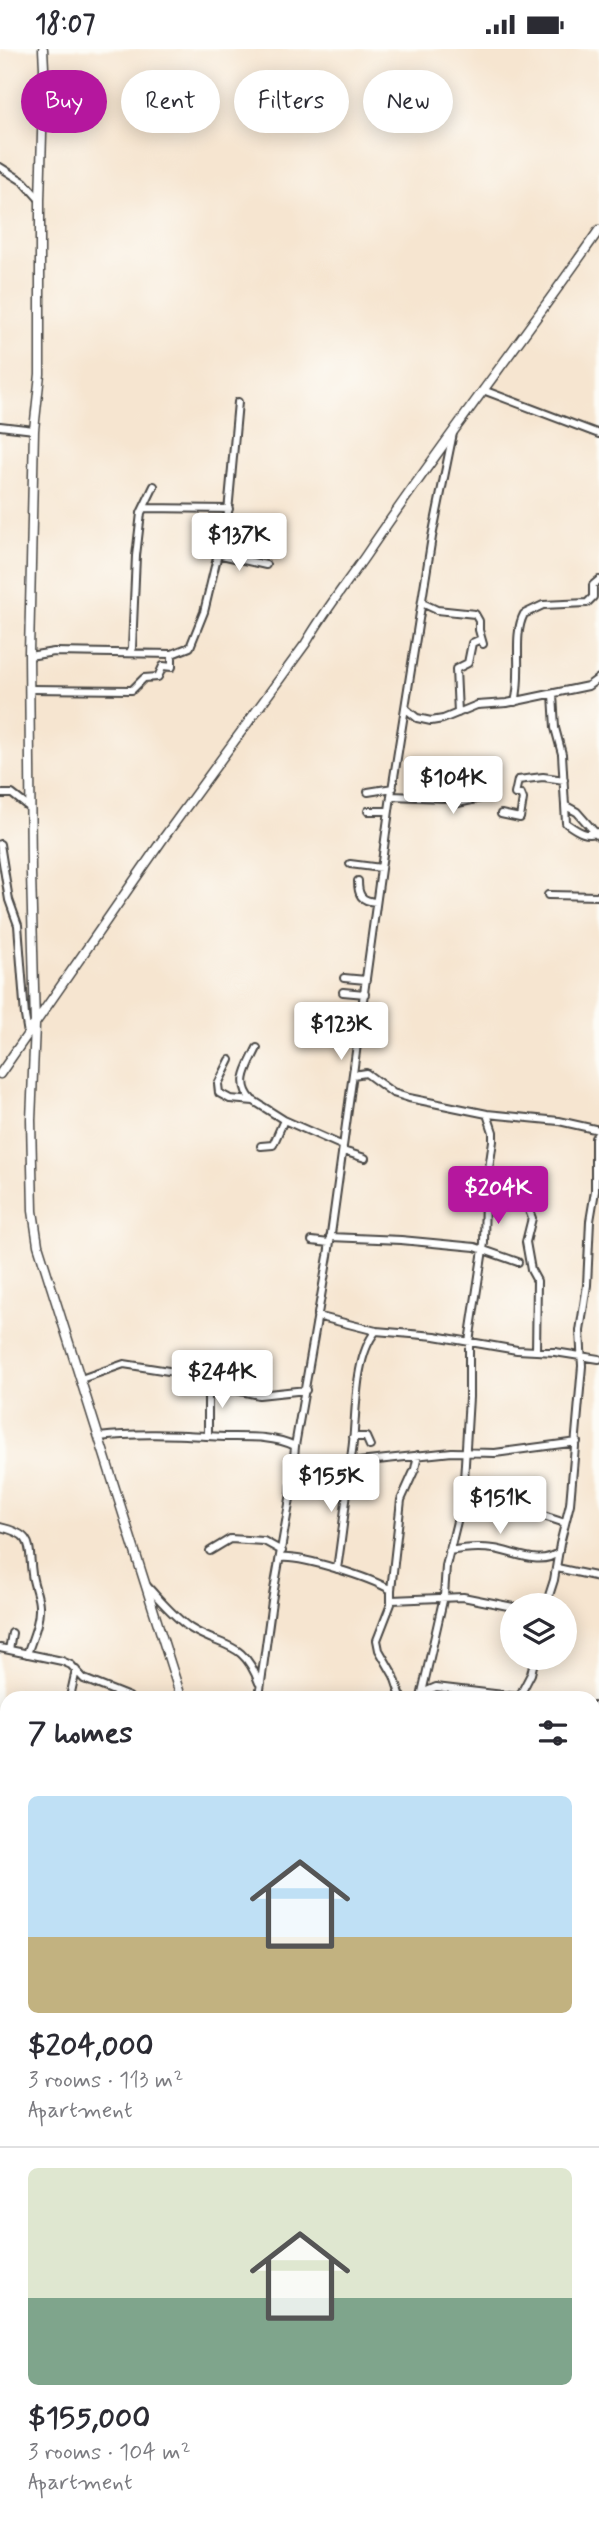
<!DOCTYPE html>
<html lang="en">
<head>
<meta charset="utf-8">
<style>
	body { margin:0; font-family:Mynerve,sans-serif; background:#f2f2f3; color:#2b2b33; height:100vh; display:flex; flex-direction:column; font-size:26px; white-space:nowrap }
	* { box-sizing:border-box; margin:0 }
	p { font-size:23px; color:#7c7c81 }
	.icon { flex:none; width:38px; height:38px; fill:none; stroke:currentColor; stroke-width:2; stroke-linecap:round; stroke-linejoin:round }
	.map { position:relative; flex:1; overflow:hidden }
	.drawer { position:absolute; left:0px; top:1642px; width:600px; height:842px; display:flex; flex-direction:column; background:#fff; border-radius:21px 21px 0 0; box-shadow:0 4px 18px #0003 }
	.drawer>* { flex:none }
	.top-card { position:absolute; left:21px; top:21px; width:558px; height:63px; display:flex; gap:14px }
	.controls { position:absolute; left:500px; top:1544px; display:grid; gap:14px }
	.controls a { display:grid; place-items:center; width:77px; height:77px; border-radius:50%; background:#fff; box-shadow:0 4px 18px #0003; font-size:35px }
	.price { position:absolute; translate:-50% -60px; padding:0 16px; border-radius:7px; background:#fff; color:#222; font-size:23px; line-height:46px; filter:drop-shadow(0 2px 4px #0008) }
	.price::after { content:''; position:absolute; left:50%; top:42px; width:21px; height:16px; margin-left:-10px; background:inherit; clip-path:polygon(0 0,100% 0,50% 100%) }
	.price.on { background:#b5179e; color:#fff }
	ul { padding:0; list-style:none }
	li { display:grid; align-content:center; gap:14px; height:371px; padding:0 28px }
	li+li { border-top:2px solid #e1e1e2 }
	li span { display:grid; place-items:center; height:217px; border-radius:10px; color:#555 }
	li>.icon { margin-inline-start:auto }
	span .icon { width:126px; height:126px; fill:#fffc; stroke-width:1 }
	li b { font-size:30px }
	h2 { display:flex; justify-content:space-between; align-items:center; height:84px; padding:0 28px; font-size:30px }
	.chip { padding:0 24px; border-radius:32px; background:#fff; box-shadow:0 4px 18px #0003; font-size:24px; line-height:63px }
	.chip.on { background:#b5179e; color:#fff }
	.status { display:flex; justify-content:space-between; align-items:center; height:49px; padding:0 35px; background:#fff; direction:ltr }
	.status svg { height:19px; fill:currentColor }
	.map>svg:first-child { display:block }
	.built { fill:#ddd5f6 }
	.lines { fill:none; stroke-linecap:round; stroke-linejoin:round }
	.street-casing { stroke:#494744; stroke-width:10 }
	.secondary-casing { stroke:#494744; stroke-width:11 }
	.street { stroke:#fff; stroke-width:6 }
	.secondary { stroke:#fff; stroke-width:8 }
</style>
</head>
<body>
<div class="status"><b>18:07</b><svg viewBox="0 0 49 12"><path d="M0 12V9h3v3zM5 12V6h3v6zM10 12V3h3v9zM15 12V0h3v12zM26 1h20v11H26zM47 4h2v5h-2z"/></svg></div>
<div class="map">
<svg width="599" height="2482" viewBox="0 0 599 2482">
	<rect width="100%" height="100%" fill="#fdfcf7"/>
	<filter id="ink" filterUnits="userSpaceOnUse"><feTurbulence type="fractalNoise" baseFrequency=".0143" numOctaves="2"/><feDisplacementMap in="SourceGraphic" scale="14" xChannelSelector="R" yChannelSelector="G"/><feConvolveMatrix kernelMatrix="1 2 1 2 8 2 1 2 1" color-interpolation-filters="sRGB"/></filter>
	<filter id="wash" filterUnits="userSpaceOnUse"><feTurbulence type="fractalNoise" baseFrequency=".00686" numOctaves="4" result="noise"/><feDisplacementMap in="SourceGraphic" scale="28" xChannelSelector="R" yChannelSelector="G"/><feGaussianBlur stdDeviation="1.57" result="paint"/><feColorMatrix in="noise" values="0 0 0 0 0 0 0 0 0 0 0 0 0 0 0 0 0 1.4 0 .05"/><feComposite in="paint" operator="in"/></filter>
	<g filter="url(#wash)">
		<rect width="100%" height="100%" fill="#f6e5d0"/>
		<path class="built" d="M593,2439L599,2440V2482H479L480,2476H593Z"/>
	</g>
	<g filter="url(#ink)">
		<g class="lines">
			<g class="street-casing">
				<path id="street" d="M0,118L24,133L40,151
					M483,341L599,385
					M0,377L34,381
					M145,459L229,460
					M217,505L266,516
					M422,554L437,561L475,565L479,572V581L483,595
					M130,603L132,599L136,507L141,464L154,437
					M29,607L54,603L172,605L190,598L204,563L228,463L238,353
					M30,640L132,641L144,629L158,628L163,617L172,618V605
					M553,645L555,679L562,705L566,774C576,781 586,789 599,783
					M515,653C523,625 512,587 524,565L543,556L587,554L593,548V536L599,531
					M406,660L417,669L431,672L443,670L477,656L507,654L588,637L599,629
					M458,664L456,620L468,614L472,594L481,590
					M368,743L393,739
					M0,745H12L30,759
					M391,747L446,749L458,754L481,749L483,736
					M566,757L577,763L599,788
					M368,762H389
					M501,765L520,769L523,750L521,745H515L518,731L543,728L564,731
					M0,795L9,851L18,876L25,967L28,985
					M350,815L381,819
					M358,832C358,846 361,852 376,853
					M548,846L599,847
					M344,929L366,931
					M343,943L365,945
					M230,1011L218,1035L219,1044L230,1050L254,1052L284,1071L343,1097
					M353,1026L366,1024L393,1044L409,1049L487,1065L559,1072L599,1081
					M252,1051C236,1034 248,1018 257,999
					M261,1097L273,1096L284,1071
					M343,1102L365,1109
					M531,1134L528,1159L532,1169L526,1193L531,1221L537,1232L536,1302
					M330,1188L401,1191L475,1198L518,1213
					M312,1192L329,1194
					M317,1267L376,1282L435,1287L517,1301L555,1303L599,1310
					M81,1330L124,1315L175,1323L200,1333L259,1346L306,1341
					M208,1386V1335
					M99,1388C141,1383 183,1386 225,1388C248,1388 275,1387 295,1397
					M353,1388H366L370,1397
					M291,1444L304,1433L349,1414L452,1403L495,1404L577,1393
					M463,1448L510,1456L565,1474
					M0,1478C35,1486 28,1496 32,1525C33,1536 39,1547 39,1557C40,1573 32,1590 27,1605
					M210,1502L230,1490L264,1492L282,1502
					M449,1502C464,1499 480,1498 494,1500C515,1503 540,1518 559,1503
					M281,1509C303,1507 371,1529 391,1541V1555L377,1591L379,1601L394,1627L401,1648
					M557,1519L599,1528
					M337,1520C343,1481 347,1441 352,1402C357,1368 353,1309 376,1282
					M147,1537C161,1552 173,1567 190,1579C223,1600 243,1590 259,1634
					M391,1541L401,1451L415,1420L418,1406
					M392,1551L463,1548L513,1558
					M546,1556L554,1531L560,1495L570,1455L582,1317L580,1282L587,1236L590,1172L595,1142V1089L599,1083
					M0,1599L62,1612L71,1616L84,1630L129,1648
					M9,1601L12,1584
					M422,1644L436,1638L519,1648
					M70,1648L76,1621
					M259,1648L272,1552L291,1444L295,1397L328,1207L391,747L432,488L453,384
					M421,1648L444,1547L446,1517L463,1448L469,1348V1293L484,1194L485,1147L493,1092V1083L487,1065
					M519,1648L531,1625L535,1608
					M593,1657L599,1658
					M0,1714L7,1716
					M593,1834L599,1836
					M0,1893L7,1894
					M0,1959L7,1913
					M593,1999H599
					M0,2031L7,2032
					M593,2057L599,2044
					M0,2126L7,2127
					M593,2139L599,2140
					M0,2170L7,2171
					M593,2186L599,2187
					M0,2218L7,2219
					M2,2268L7,2241
					M593,2279L599,2281
					M593,2355L599,2324
					M593,2371L599,2372
					M7,2421V2433
					M593,2436L599,2438
					M234,2476L243,2482
					M6,2482L7,2472
					M82,2482L83,2476
					M199,2482L200,2476
					M250,2482V2476
					M354,2482L355,2476
					M471,2482L473,2476"/>
			</g>
			<g class="secondary-casing">
				<path id="secondary" d="M43,0L44,19L40,151V325L34,381L29,604L31,824L35,976L31,1071L33,1162L38,1196L181,1648
					M0,1025L165,787L306,594C324,563 346,535 366,506C441,395 523,290 599,181
					M138,2482V2476"/>
			</g>
			<use href="#street" class="street"/>
			<use href="#secondary" class="secondary"/>
		</g>
	</g>
</svg>
<div class="controls">
<a><svg class="icon" aria-label="layers" viewBox="0 0 24 24"><path d="M12 4l9 5-9 5-9-5zM3 14l9 5 9-5"/></svg></a>
</div>
<b class="price" style="left:239px;top:524px">$137K</b>
<b class="price" style="left:453px;top:767px">$104K</b>
<b class="price" style="left:341px;top:1013px">$123K</b>
<b class="price on" style="left:498px;top:1177px">$204K</b>
<b class="price" style="left:222px;top:1361px">$244K</b>
<b class="price" style="left:331px;top:1465px">$155K</b>
<b class="price" style="left:500px;top:1487px">$151K</b>
<div class="top-card">
<a class="chip on">Buy</a>
<a class="chip">Rent</a>
<a class="chip">Filters</a>
<a class="chip">New</a>
</div>
<section class="drawer">
<h2>7 homes<svg class="icon" aria-label="filters" viewBox="0 0 24 24"><path d="M4 7h16M4 17h16"/><circle cx="9" cy="7" r="2"/><circle cx="15" cy="17" r="2"/></svg></h2>
<ul>
<li><span style="background:linear-gradient(#bfe0f5 65%,#c2b280 0)"><svg class="icon" aria-label="home" viewBox="0 0 24 24"><path d="M3 11l9-7 9 7M6 9v11h12V9"/></svg></span><div><b>$204,000</b><p>3 rooms · 113 m²</p><p>Apartment</p></div></li>
<li><span style="background:linear-gradient(#dfe7d0 60%,#7fa58c 0)"><svg class="icon" aria-label="home" viewBox="0 0 24 24"><path d="M3 11l9-7 9 7M6 9v11h12V9"/></svg></span><div><b>$155,000</b><p>3 rooms · 104 m²</p><p>Apartment</p></div></li>
</ul>
</section>
</div>
</body>
</html>
